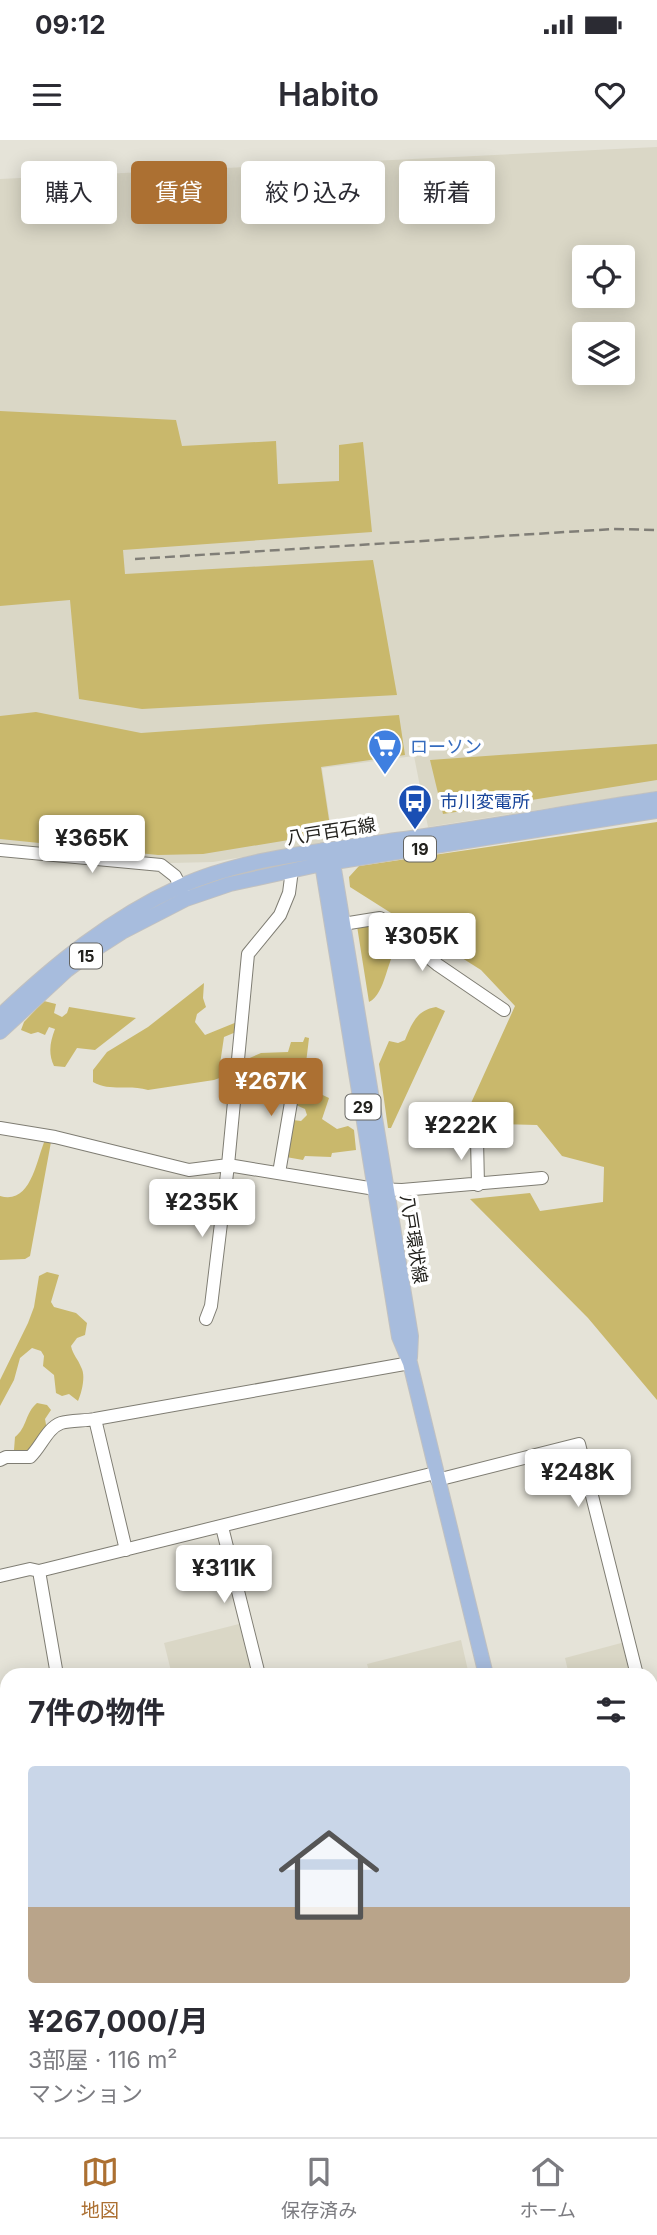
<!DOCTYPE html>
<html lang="ja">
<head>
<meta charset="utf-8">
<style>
	body { margin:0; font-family:Inter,"Noto Sans JP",sans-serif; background:#f2f2f3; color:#2b2b33; height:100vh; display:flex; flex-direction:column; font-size:26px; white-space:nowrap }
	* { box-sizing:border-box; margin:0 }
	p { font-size:23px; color:#7c7c81 }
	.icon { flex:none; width:38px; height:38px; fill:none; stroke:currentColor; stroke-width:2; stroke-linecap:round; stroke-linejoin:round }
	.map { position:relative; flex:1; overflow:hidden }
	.panel { position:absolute; left:0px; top:1528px; width:658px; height:471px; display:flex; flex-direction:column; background:#fff; border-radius:21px 21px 0 0; box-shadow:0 4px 18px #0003 }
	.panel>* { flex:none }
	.guide { position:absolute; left:21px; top:21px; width:616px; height:63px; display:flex; gap:14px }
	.tools { position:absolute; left:572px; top:105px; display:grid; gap:14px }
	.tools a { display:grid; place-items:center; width:63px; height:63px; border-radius:7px; background:#fff; box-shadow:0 4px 18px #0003; font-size:35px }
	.price { position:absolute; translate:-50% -60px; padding:0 16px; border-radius:7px; background:#fff; color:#222; font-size:23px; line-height:46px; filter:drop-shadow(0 2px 4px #0008) }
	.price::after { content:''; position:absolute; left:50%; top:42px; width:21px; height:16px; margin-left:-10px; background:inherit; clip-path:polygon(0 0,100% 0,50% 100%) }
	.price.on { background:#ac7032; color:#fff }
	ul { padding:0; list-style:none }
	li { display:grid; align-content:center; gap:14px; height:371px; padding:0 28px }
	li span { display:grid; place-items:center; height:217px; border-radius:7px; color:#555 }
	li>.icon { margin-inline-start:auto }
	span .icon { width:126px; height:126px; fill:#fffc; stroke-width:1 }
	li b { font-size:30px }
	h2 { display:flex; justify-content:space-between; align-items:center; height:84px; padding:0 28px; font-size:30px }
	.pill { padding:0 24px; border-radius:7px; background:#fff; box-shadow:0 4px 18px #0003; font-size:24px; line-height:63px }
	.pill.on { background:#ac7032; color:#fff }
	.status { display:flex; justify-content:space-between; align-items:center; height:49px; padding:0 35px; background:#fff; direction:ltr }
	.status svg { height:19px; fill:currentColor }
	header { display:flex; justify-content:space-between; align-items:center; height:91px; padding:0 28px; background:#fff; font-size:32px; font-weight:600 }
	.tabs { display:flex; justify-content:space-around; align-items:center; height:98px; border-top:2px solid #e1e1e2; background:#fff; font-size:19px; color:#7c7c81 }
	.tabs a { display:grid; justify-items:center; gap:4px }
	.tabs .on { color:#ac7032 }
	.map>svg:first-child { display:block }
	.built { fill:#dad7c6; fill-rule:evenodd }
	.green { fill:#c9b86c }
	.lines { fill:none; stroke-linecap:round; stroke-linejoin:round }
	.stream { stroke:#309ad4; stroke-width:2.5 }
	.minor-casing { stroke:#7f7d73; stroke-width:14 }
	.major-casing { stroke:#c1c1c0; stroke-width:16 }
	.minor { stroke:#fff; stroke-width:12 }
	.major { stroke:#a7bcdd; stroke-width:14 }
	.rail { stroke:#807e77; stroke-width:2.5; stroke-dasharray:10 5; stroke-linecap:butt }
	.labels { text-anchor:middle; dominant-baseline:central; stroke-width:7; stroke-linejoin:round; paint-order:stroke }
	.shield { fill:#fff; stroke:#646461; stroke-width:2 }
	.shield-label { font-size:16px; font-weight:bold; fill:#22211d }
	.shop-label { font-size:18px; fill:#366cbe; stroke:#fff; text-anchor:start }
	.transit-label { font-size:18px; fill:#164399; stroke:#fff; text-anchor:start }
	.street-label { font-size:18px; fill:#22211d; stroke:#fff }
</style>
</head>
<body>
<div class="status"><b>09:12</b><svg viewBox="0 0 49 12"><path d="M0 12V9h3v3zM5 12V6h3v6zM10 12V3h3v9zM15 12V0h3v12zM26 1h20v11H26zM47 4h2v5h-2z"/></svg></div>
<header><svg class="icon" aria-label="menu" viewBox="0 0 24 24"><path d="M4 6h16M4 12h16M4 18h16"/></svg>Habito<svg class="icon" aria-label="heart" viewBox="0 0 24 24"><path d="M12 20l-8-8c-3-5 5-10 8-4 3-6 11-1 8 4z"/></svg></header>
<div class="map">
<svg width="657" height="1997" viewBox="0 0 657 1997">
	<rect width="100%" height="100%" fill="#e5e3d8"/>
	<path class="built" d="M657,7V651L428,687L414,616L322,628L333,702L213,722L171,723L0,707V39ZM584,117H623V156H584ZM584,194H623V233H584Z
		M239,1484L252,1535H172L164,1503Z
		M461,1500L469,1535H370L367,1524Z
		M625,1502L633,1535H569L565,1518Z
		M651,1607L657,1631V1968L651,1970Z
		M7,1685V1772L0,1758V1686Z
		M381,1992H572L552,1997H382Z"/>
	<path class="green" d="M0,271L176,280L182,306L276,301L278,344L339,341V305L363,302L372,392L123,410L125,434L373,420L397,555L142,569L79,559L70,460L0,466Z
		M36,572L141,593L399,575L405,615L321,627L331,693L203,714L158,715L0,699V576Z
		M657,604V640L443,674L430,620Z
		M657,682V1260L588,1178L470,1059L530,1053L540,1071L603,1062L604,1027L562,1016L537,985L462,983L515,866L481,830L350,747L349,737L359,726Z
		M379,781L400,801C387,817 386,854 369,862L357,786Z
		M204,843L203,858L206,867L197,874L195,882L205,895L237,882L236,892L224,897L220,924L226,932L225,936L214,940L148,950C129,944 111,952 93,942V930L107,912L148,887Z
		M44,861L56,864L54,873L62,877L67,873L69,867L136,878L95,910L77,908L65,927L54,926C48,913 50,902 55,889L49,887L45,895L38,892L31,894L21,890L24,882Z
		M436,867L445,871L391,988H388L379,924L389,901L398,903L405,900C412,883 417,870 436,867Z
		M305,897L309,898L306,923H295L293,933L285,940L271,937L264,947L249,950L246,960H241L245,920L261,913L288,912L291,902H303Z
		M302,931L316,933L314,951L329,958L322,979L337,989L348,986L354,990L356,1010L332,1013L331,1017L305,1016L303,1020L286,1017L293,980L301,981L307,975L305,969L296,965Z
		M45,1000L51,1002L30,1116L25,1119L0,1120V1056C31,1065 36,1021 45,1000Z
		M47,1132L59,1135L51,1162L54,1167L76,1173L87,1183L85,1195L77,1198L71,1206C73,1215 78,1219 81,1227C86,1235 82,1252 78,1261L69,1254L62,1256L56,1253L54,1235L43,1226L44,1216L41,1211L32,1208L20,1218L14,1240L0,1266V1240L28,1183L34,1167L39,1136Z
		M37,1263L47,1265L51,1270L45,1279L47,1290L32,1312L18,1314L14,1310L15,1297C27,1288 25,1273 37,1263Z
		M0,1763L7,1777V1859L1,1854L0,1844Z"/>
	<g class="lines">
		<path class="stream" d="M0,1862L7,1871
			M161,1992L169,1997"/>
		<g class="minor-casing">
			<path id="minor" d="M0,710L161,725L175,736L184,753
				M343,784L380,778L438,825L504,870
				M0,988L55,997L189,1030L228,1025L375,1049L402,1050L542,1038
				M477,999L478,1045
				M279,1033L297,927
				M206,1179L211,1166L228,1025L248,814L280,775L289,753L292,730
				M0,1320L6,1317H30C41,1307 47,1288 61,1283C70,1280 85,1281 95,1279
				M437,1340L579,1304L637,1535
				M222,1387L259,1535
				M126,1410L95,1279L410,1223
				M0,1436L30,1429L39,1431
				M57,1535L39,1431L435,1333
				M651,1589L657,1613
				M651,1632L657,1631
				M651,1978L657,1976
				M376,1992L378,1997
				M578,1997L599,1992"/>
		</g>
		<g class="major-casing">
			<path id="major" d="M323,710L322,724L399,1197L410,1223L486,1535
				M327,715L333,723L411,1196L410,1218
				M0,876C54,825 111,778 179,747C244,717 326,711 396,700C483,688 570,672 657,659
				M0,892L67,830L94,810L122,792L186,759L230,744L322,724L657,671
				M604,1992L605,1997"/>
		</g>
		<use href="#minor" class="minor"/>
		<use href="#major" class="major"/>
		<path class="rail" d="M135,419L614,389L657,390"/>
	</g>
	<defs>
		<g id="supermarket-pin" transform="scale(1.75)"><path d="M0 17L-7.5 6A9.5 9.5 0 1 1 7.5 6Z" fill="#3f7fe0" stroke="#fff"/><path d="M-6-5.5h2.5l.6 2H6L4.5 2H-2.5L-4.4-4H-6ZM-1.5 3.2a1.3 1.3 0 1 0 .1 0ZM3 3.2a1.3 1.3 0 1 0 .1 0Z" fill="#fff"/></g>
		<g id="bus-pin" transform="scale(1.75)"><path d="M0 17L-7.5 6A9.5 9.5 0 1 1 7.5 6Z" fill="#1a4fb4" stroke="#fff"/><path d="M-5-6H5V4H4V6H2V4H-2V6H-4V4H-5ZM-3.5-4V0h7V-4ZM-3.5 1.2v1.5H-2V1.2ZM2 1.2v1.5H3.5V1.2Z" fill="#fff"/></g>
	</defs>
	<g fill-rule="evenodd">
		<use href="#supermarket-pin" x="385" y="606"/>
		<use href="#bus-pin" x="415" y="661"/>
	</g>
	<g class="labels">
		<g class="shield">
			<rect x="404" y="696.5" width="32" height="25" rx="5"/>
			<rect x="70" y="803.5" width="32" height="25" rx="5"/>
			<rect x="345.5" y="954.5" width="35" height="25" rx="5"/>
		</g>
		<g class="shield-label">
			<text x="420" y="709">19</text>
			<text x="86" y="816">15</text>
			<text x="363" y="967">29</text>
		</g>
		<g class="shop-label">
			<text x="410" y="606">ローソン</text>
		</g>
		<g class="transit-label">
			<text x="440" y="661">市川変電所</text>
		</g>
		<g class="street-label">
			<text transform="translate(331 691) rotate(-9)">八戸百石線</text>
			<text transform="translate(414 1099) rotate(81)">八戸環状線</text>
		</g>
	</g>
</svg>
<div class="tools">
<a><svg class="icon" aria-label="locate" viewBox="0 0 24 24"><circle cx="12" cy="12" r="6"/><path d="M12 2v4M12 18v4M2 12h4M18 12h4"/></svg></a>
<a><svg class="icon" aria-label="layers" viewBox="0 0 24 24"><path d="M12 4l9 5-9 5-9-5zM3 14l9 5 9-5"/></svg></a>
</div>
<b class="price" style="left:92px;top:735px">¥365K</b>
<b class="price" style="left:422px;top:833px">¥305K</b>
<b class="price on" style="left:271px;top:978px">¥267K</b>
<b class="price" style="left:461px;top:1022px">¥222K</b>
<b class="price" style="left:202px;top:1099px">¥235K</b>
<b class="price" style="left:578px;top:1369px">¥248K</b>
<b class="price" style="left:224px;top:1465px">¥311K</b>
<div class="guide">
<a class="pill">購入</a>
<a class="pill on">賃貸</a>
<a class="pill">絞り込み</a>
<a class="pill">新着</a>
</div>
<section class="panel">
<h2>7件の物件<svg class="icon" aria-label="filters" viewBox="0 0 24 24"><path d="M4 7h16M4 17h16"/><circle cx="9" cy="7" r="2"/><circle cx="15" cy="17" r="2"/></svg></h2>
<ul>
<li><span style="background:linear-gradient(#c9d6e8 65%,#b9a48a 0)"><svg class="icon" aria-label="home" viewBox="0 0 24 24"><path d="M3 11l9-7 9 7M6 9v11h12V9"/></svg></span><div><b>¥267,000/月</b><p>3部屋 · 116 m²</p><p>マンション</p></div></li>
</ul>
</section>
</div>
<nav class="tabs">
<a class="on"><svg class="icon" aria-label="map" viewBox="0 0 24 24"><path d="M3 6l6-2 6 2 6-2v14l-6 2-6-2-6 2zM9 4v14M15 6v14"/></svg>地図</a>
<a><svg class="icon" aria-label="saved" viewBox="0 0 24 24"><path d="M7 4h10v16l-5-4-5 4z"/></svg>保存済み</a>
<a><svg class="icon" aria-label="home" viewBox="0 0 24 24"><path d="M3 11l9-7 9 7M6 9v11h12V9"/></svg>ホーム</a>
</nav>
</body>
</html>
